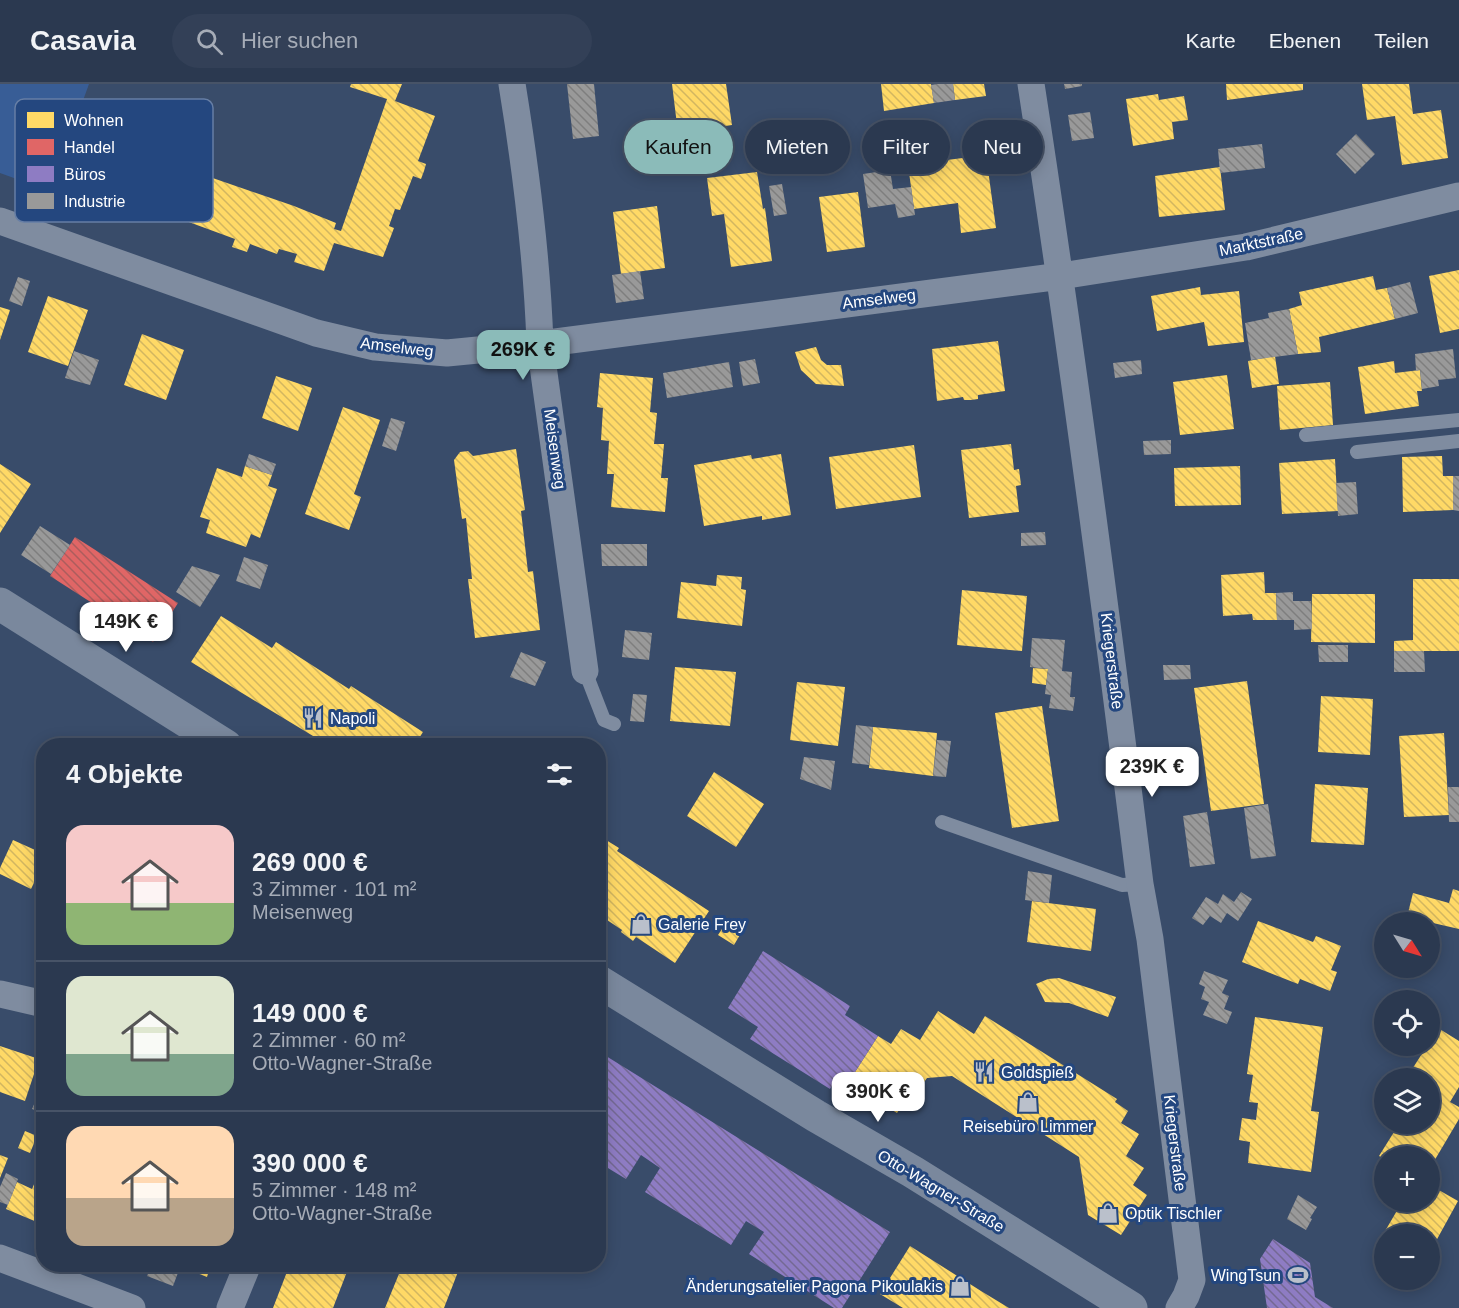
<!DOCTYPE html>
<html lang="de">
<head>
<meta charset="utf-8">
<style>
	body { margin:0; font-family:Arial,sans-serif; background:#334057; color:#f1f3f6; height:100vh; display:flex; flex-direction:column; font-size:22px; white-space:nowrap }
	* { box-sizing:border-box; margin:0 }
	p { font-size:20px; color:#a6acb7 }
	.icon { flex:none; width:33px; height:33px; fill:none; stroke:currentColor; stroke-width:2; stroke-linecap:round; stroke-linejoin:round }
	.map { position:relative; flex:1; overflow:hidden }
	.sheet { position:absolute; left:36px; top:654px; width:570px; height:534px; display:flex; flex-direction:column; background:#2b3950; border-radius:24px; box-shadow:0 3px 15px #0003,0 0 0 2px #475367 }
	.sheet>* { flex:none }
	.banner { position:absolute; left:624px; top:36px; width:570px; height:54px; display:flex; gap:12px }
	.needle { width:39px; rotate:127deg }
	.fabs { position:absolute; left:1374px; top:828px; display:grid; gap:12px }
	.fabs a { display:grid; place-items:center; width:66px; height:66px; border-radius:50%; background:#2b3950; box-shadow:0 3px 15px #0003,0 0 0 2px #475367; font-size:30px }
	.price { position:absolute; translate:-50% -51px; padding:0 14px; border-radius:12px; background:#fff; color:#222; font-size:20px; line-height:39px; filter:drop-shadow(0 2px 3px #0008) }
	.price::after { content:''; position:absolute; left:50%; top:36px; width:18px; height:14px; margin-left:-9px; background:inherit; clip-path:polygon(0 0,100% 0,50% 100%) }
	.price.on { background:#8bbbb9; color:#111 }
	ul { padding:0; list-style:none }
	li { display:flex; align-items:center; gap:18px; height:150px; padding:0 30px }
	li+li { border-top:2px solid #475367 }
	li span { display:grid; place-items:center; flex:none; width:168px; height:120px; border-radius:18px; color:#555 }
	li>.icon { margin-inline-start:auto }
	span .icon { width:72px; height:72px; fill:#fffc; stroke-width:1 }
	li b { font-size:26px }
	h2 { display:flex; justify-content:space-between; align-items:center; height:72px; padding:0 30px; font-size:26px }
	.tag { padding:0 21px; border-radius:27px; background:#2b3950; box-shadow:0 3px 15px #0003,0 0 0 2px #475367; font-size:21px; line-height:54px }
	.tag.on { background:#8bbbb9; color:#111 }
	header { display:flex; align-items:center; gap:36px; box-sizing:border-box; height:84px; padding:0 30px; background:#2b3950; border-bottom:2px solid #475367 }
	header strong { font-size:28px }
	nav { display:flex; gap:33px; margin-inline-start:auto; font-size:21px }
	.search { width:420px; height:54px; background:#334057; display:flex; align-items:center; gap:15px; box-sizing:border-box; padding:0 21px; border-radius:33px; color:#a6acb7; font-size:22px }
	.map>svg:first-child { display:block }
	.garden { fill:#385d96 }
	.homes { fill:url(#homes-back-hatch) }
	.shops { fill:url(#shops-back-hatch) }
	.offices { fill:url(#offices-back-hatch) }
	.industry { fill:url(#industry-back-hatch) }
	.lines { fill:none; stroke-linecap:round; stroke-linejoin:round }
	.lane { stroke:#7f8ca0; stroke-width:14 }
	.street { stroke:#7f8ca0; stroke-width:27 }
	.secondary { stroke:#7a889d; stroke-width:33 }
	.labels { text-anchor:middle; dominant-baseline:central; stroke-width:6; stroke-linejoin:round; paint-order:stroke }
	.street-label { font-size:16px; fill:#fff; stroke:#24477f }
	.poi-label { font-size:16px; fill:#fff; stroke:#24477f; text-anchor:start }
	.key { fill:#24477f; stroke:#667ea5; stroke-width:1.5 }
	.key-label { font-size:16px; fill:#fff }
</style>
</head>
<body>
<header>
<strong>Casavia</strong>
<div class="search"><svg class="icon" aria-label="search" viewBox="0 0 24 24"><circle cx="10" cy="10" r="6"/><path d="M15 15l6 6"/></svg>Hier suchen</div>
<nav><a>Karte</a><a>Ebenen</a><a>Teilen</a></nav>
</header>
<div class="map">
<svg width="1459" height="1224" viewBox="0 0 1459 1224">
	<defs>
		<pattern id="homes-back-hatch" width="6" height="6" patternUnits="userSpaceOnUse" patternTransform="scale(1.5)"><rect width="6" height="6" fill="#ffd966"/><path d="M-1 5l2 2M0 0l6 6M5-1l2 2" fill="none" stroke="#d2b660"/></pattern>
		<pattern id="shops-back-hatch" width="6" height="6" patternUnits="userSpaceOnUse" patternTransform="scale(1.5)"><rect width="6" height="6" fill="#e06666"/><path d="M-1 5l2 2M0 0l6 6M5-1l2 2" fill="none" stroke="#ac5d5d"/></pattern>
		<pattern id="offices-back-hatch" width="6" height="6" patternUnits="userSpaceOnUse" patternTransform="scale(1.5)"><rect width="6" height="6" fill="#8e7cc3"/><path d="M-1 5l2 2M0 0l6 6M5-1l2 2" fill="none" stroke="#746993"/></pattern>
		<pattern id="industry-back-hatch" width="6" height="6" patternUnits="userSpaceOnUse" patternTransform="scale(1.5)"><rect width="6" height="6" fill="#999"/><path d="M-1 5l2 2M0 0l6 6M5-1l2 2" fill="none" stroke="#7e7e7e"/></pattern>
	</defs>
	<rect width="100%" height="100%" fill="#394c6a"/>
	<path class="garden" d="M0,0H89L50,107L0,89Z"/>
	<path class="homes" d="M351,0H402L395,17L435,32L418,77L426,80L424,87L421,95L413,92L400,126L395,125L389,142L394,144L383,173L334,159L324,187L294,178L297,170L279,165L277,170L250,160L247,168L232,163L235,155L167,130L165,138L150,134L153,125L106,110L123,63L294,122L336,139L334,145L341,147L387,15L350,3Z
		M672,0H726L732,41L678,49Z
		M881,0H931L934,19L884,27Z
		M953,0H984L986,12L955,16Z
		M1226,0H1303V6L1227,16Z
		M1362,0H1409L1413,30L1441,26L1448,74L1402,81L1395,32L1367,36Z
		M1158,10L1159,16L1184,12L1188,36L1172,38L1174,55L1133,62L1126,15Z
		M986,71L996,144L961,149L958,119L914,125L908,81Z
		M1220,83L1225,126L1159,133L1155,92Z
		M757,88L763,125L765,124L772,177L731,183L724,130L712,132L707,94Z
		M858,108L865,163L827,168L819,113Z
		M657,122L665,184L621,190L613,128Z
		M1459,186V245L1440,249L1429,192Z
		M1373,192L1376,206L1387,204L1395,235L1319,253L1321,268L1298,270L1289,225L1302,221L1299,208Z
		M1200,203L1201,211L1239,207L1244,258L1208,262L1204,238L1157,247L1151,212Z
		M48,212L88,226L68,282L28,268Z
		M0,223L10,226L0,256Z
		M142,250L184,266L166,316L124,301Z
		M998,257L1005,307L978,311V315L971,316H964L963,313L937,317L932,265Z
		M816,263L821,276L827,281H841L844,302L816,300L801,286L795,268Z
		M1275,272L1279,300L1252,304L1248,277Z
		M1394,277L1395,289L1420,286L1422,307H1417L1419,322L1365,330L1358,283Z
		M600,289L653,294L650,328L657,329L654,360H664L661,394H668L665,428L611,423L614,390H607L609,357L601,356L603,324L597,323Z
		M1227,291L1234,345L1180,351L1173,298Z
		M276,292L312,304L298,347L262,334Z
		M1330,298L1333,341L1280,346L1277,302Z
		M343,323L380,336L354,410L361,413L349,446L305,430Z
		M1011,360L1014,386L1019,385L1021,401L1016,402L1019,428L969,434L961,366Z
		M914,361L921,413L836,425L829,373Z
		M516,365L525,426L521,427L528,488L533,487L540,546L475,554L468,495H472L466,434L462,435L454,376L460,368L468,367L473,372Z
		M781,370L791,431L762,436V432L704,442L694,381L751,371L752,375Z
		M1442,372L1443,392H1453V426L1403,428L1402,373Z
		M1335,375L1338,427L1282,430L1279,379Z
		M0,380L31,400L0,449Z
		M245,382L272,391L268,402L277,405L260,454L251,450L246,463L206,449L210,436L200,433L217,384L242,393Z
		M1240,382L1241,421L1175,422L1174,384Z
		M1264,488L1265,509H1276L1277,536H1253L1252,530L1223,532L1221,491Z
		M717,491L742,493L741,505L746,506L742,542L677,534L681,498L716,502Z
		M1413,495H1459V567H1394V557L1413,556Z
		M962,506L1027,512L1022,567L957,561Z
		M1312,510H1375V559L1311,558Z
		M221,532L272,564L276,558L349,605L351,602L423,648L414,662H332L319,653L318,655L191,578Z
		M675,583L736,588L730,642L670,637Z
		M1033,584L1048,585L1046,601L1032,599Z
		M1247,597L1264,720L1211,727L1194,604Z
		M797,598L845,603L838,662L790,656Z
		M1321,612L1373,615L1370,671L1318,668Z
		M1042,622L1059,737L1012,744L995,629Z
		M873,643L937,649L933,692L869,684Z
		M1444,649L1449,731L1404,733L1399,652Z
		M714,688L764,720L736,763L687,732Z
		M1315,700L1368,704L1364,761L1311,758Z
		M598,751L619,764L617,767L709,827L675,879L636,853L633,857L621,848L622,846L598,830Z
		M13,756L44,770V778L31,805L0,790V784Z
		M1453,805L1459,807V845L1407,833L1413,809L1449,819Z
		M1032,817L1096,825L1091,867L1027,858Z
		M1258,837L1313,858L1316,852L1341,862L1331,886L1337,888L1330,907L1300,895L1298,900L1242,878Z
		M726,839L741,849L734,861L718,851Z
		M1059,894L1116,913L1108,933L1069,919L1045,918L1036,900L1048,895Z
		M938,927L974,950L985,932L1117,1015L1115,1018L1128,1027L1121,1039L1139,1050L1126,1072L1144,1084L1133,1101L1147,1111L1121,1151L1088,1131L1079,1073L952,992L927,994L918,1007L911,1008L897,1029L848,999L878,952L891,960L901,945L920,956Z
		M1255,933L1323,943L1311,1027L1319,1028L1311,1088L1248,1079L1250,1058L1239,1056L1242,1034L1256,1036L1258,1019L1249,1018L1253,991L1247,990Z
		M1438,944L1459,957V1003L1450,1018L1459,1023V1035L1430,1084V1072H1384V1075L1379,1072L1399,1040H1430V994L1407,993L1427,962H1430V958Z
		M0,962L39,975L25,1017L0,1008Z
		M25,1047L37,1052L30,1069L18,1064Z
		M0,1071L8,1074L0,1094Z
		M44,1077V1141L6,1125L17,1098L32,1105Z
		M1430,1101L1458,1117L1430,1168V1150H1384V1172L1374,1166L1402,1118H1430Z
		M910,1162L981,1207L1009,1224H903L880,1210Z
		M174,1180H211L207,1193Z
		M290,1180H350L333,1224H273Z
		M403,1180H461L444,1224H385Z"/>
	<path class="shops" d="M75,453L178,519L153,558L50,492Z"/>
	<path class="offices" d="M763,867L850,922L845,931L878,952L848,999L837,993L830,1005L750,955L758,943L728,924Z
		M598,967L890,1148L842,1224H834L749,1170L764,1148L746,1137L731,1161L645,1108L660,1084L641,1071L626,1095L598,1078Z
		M1273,1155L1310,1179L1315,1213L1333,1224H1267L1260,1175Z"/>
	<path class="industry" d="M567,0H594L599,52L573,55Z
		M937,0H953L955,16L934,19L931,1Z
		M1064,0H1082V2L1065,5Z
		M1090,28L1094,54L1072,57L1068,31Z
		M1356,50L1375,70L1355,90L1336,70Z
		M1262,60L1265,84L1220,89L1218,65Z
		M890,86L893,105L911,103L915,131L898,134L895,120L868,124L863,90Z
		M782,100L787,130L774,132L769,102Z
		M640,187L644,215L616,219L612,191Z
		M18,193L30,197L22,222L9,217Z
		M1410,198L1418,229L1395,235L1387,204Z
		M1289,225L1298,270L1251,276L1245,239L1269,234L1268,229Z
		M1453,265L1456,294L1438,296L1439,302L1422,305L1420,286L1416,287L1415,270Z
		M74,267L99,276L90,301L65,294Z
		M755,275L760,299L743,302L739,278Z
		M1141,276L1142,290L1115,294L1113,279Z
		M729,278L733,303L667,314L663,289Z
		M391,334L405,338L396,367L382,362Z
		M1171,356V370L1144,371L1143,357Z
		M249,370L276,380L272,391L245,382Z
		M1453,392H1459V427L1453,426Z
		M1356,398L1358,430L1338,432L1336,399Z
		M40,442L70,461L51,490L21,471Z
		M1045,448L1046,461L1021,462V449Z
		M601,460H647V482H602Z
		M244,473L268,481L260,505L236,497Z
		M192,482L220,491L200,523L176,508Z
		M1293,508V517H1311L1312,545L1294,546V536H1277L1276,509Z
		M625,546L652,549L649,576L622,573Z
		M1032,554L1065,556L1062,587L1072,588L1070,613H1075L1073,627L1049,624L1051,611L1045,610L1048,585L1030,583Z
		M1318,561H1348V578H1319Z
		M1394,567H1424L1425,588H1394Z
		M521,568L546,578L535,602L510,593Z
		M1163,581H1190L1191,595L1164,596Z
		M633,610L647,611L644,638L630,637Z
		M856,641L873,643L869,681L852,679Z
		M937,656L951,657L946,693L933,692Z
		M804,673L835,677L831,706L800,695Z
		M1448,703H1459V738H1449Z
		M1268,720L1276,772L1251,775L1244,724Z
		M1207,728L1215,780L1190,783L1183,732Z
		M1028,787L1052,791L1049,819L1025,816Z
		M1241,808L1252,815L1238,837L1227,829L1221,839L1210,832L1203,841L1192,834L1206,813L1218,820L1223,810L1234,818Z
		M1204,887L1228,896L1222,909L1229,912L1224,925L1232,928L1227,940L1203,931L1209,918L1201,915L1205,903L1199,900Z
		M44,998V1029L32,1025Z
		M6,1089L18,1095L8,1121L0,1118V1103Z
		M1298,1111L1317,1123L1310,1134L1312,1135L1306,1146L1287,1135Z
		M152,1180H163L179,1186L173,1202L147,1192Z"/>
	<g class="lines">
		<path class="lane" d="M1306,351L1459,336
			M1357,368L1459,357
			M585,587L604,636L614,640
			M942,738L1122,801L1140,800"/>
		<path class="street" d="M512,0C526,86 537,173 540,260L585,587
			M1031,0C1072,266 1107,533 1140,800L1150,855L1192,1196L1186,1212L1179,1224
			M0,137L316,249L375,263L447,269L540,260L1061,192L1246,163L1459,112
			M0,910L44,920
			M0,1174L132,1224
			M230,1224L248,1180"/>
		<path class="secondary" d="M0,520L226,662
			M598,897L816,1032L913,1088L1131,1224"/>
	</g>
	<defs>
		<g id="restaurant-bare" transform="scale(1.62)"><path d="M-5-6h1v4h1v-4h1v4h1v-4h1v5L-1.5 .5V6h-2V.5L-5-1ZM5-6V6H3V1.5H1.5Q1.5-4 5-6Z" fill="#bac0cb" stroke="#24477f" stroke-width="2.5" paint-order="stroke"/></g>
		<g id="shop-bare" transform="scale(1.62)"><path d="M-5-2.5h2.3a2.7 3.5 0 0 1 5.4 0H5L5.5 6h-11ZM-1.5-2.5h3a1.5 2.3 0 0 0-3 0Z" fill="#bac0cb" stroke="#24477f" stroke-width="2.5" paint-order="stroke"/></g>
		<g id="stadium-bare" transform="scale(1.62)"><path d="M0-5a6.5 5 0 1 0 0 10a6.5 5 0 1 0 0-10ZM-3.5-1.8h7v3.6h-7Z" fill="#bac0cb" stroke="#24477f" stroke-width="2.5" paint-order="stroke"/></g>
	</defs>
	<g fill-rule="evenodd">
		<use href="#restaurant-bare" x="313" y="634"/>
		<use href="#shop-bare" x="641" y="840"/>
		<use href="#restaurant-bare" x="984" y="988"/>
		<use href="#shop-bare" x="1028" y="1018"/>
		<use href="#shop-bare" x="1108" y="1129"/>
		<use href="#stadium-bare" x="1298" y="1191"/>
		<use href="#shop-bare" x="960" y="1202"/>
	</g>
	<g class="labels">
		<g class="street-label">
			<text transform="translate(1261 158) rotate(-12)">Marktstraße</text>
			<text transform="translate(879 215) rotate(-7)">Amselweg</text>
			<text transform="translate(397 263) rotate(7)">Amselweg</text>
			<text transform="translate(555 365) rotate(82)">Meisenweg</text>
			<text transform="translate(1112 577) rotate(83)">Kriegerstraße</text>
			<text transform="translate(1175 1059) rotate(83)">Kriegerstraße</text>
			<text transform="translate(941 1107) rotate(31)">Otto-Wagner-Straße</text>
		</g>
		<g class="poi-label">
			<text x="330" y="634">Napoli</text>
			<text x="658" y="840">Galerie Frey</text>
			<text x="1001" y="988">Goldspieß</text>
			<text x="1028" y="1042" text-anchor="middle">Reisebüro Limmer</text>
			<text x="1125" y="1129">Optik Tischler</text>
			<text x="1281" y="1191" text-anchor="end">WingTsun</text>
			<text x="943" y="1202" text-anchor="end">Änderungsatelier Pagona Pikoulakis</text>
		</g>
	</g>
	<rect x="15" y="15" width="198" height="123" rx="9" class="key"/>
	<rect x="27" y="28" width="27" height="16" fill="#ffd966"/>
	<rect x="27" y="55" width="27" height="16" fill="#e06666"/>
	<rect x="27" y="82" width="27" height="16" fill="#8e7cc3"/>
	<rect x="27" y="109" width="27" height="16" fill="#999"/>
	<g class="key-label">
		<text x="64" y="42">Wohnen</text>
		<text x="64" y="69">Handel</text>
		<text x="64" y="96">Büros</text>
		<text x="64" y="123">Industrie</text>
	</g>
</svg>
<div class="fabs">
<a><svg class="needle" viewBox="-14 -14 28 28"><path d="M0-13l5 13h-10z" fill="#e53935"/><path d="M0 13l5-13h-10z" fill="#a6acb7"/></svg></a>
<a><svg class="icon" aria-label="locate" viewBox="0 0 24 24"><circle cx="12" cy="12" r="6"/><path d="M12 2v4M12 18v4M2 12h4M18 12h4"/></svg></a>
<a><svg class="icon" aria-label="layers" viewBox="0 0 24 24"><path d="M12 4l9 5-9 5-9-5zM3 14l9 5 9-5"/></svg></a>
<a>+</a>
<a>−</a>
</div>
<b class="price on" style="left:523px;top:297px">269K €</b>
<b class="price" style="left:126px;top:569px">149K €</b>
<b class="price" style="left:1152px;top:714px">239K €</b>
<b class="price" style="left:878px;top:1039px">390K €</b>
<div class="banner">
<a class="tag on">Kaufen</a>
<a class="tag">Mieten</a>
<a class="tag">Filter</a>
<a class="tag">Neu</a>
</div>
<section class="sheet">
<h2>4 Objekte<svg class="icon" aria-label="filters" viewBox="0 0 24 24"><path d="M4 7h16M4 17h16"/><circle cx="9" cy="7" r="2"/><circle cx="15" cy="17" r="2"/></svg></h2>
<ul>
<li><span style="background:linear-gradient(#f6c9c9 65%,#8fb573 0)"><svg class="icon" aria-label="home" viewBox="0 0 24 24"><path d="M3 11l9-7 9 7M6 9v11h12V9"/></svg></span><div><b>269 000 €</b><p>3 Zimmer · 101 m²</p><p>Meisenweg</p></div></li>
<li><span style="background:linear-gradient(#dfe7d0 65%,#7fa58c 0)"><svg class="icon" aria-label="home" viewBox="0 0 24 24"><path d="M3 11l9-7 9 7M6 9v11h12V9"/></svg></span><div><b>149 000 €</b><p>2 Zimmer · 60 m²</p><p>Otto-Wagner-Straße</p></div></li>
<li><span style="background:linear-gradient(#ffd9b3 60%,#b9a48a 0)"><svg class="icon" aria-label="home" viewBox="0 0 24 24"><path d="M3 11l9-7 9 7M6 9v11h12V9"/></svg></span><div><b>390 000 €</b><p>5 Zimmer · 148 m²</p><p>Otto-Wagner-Straße</p></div></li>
</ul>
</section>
</div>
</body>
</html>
